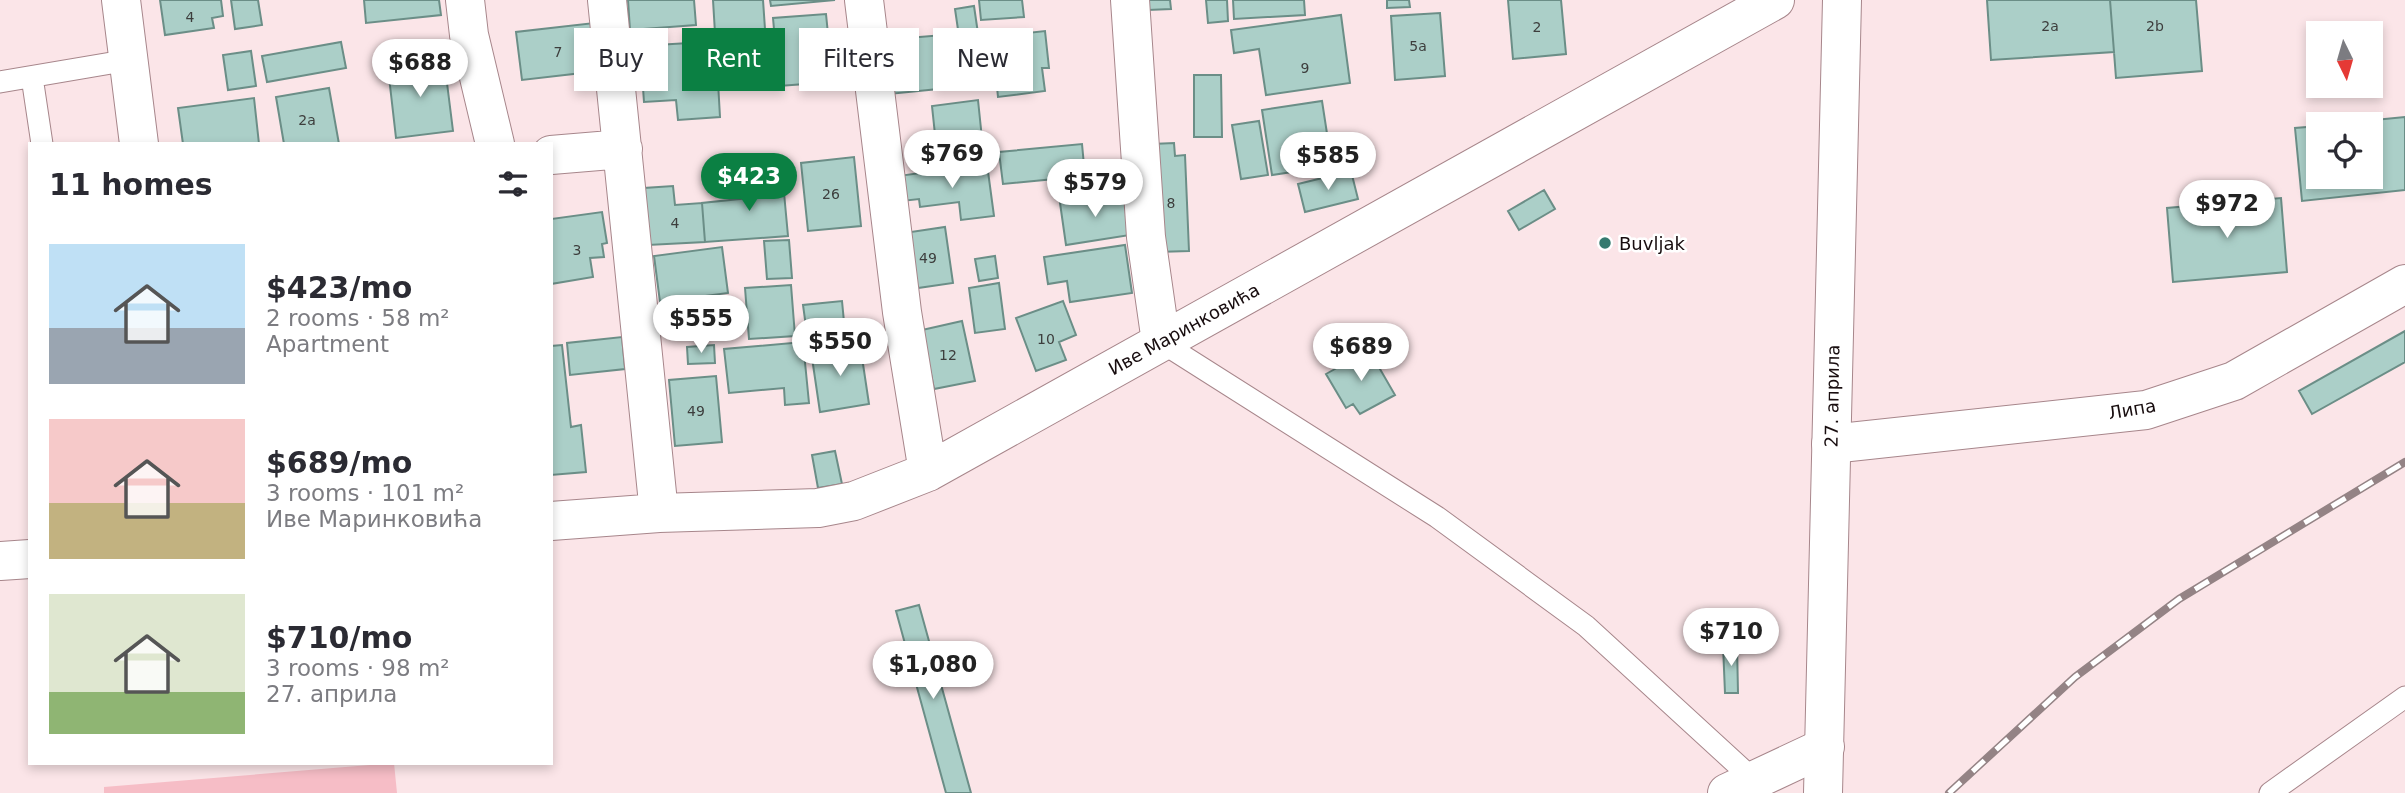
<!DOCTYPE html>
<html lang="en">
<head>
<meta charset="utf-8">
<style>
	body { margin:0; font-family:"DejaVu Sans",sans-serif; background:#f2f2f3; color:#2b2b33; height:100vh; display:flex; flex-direction:column; font-size:26px; white-space:nowrap }
	* { box-sizing:border-box; margin:0 }
	p { font-size:23px; color:#7c7c81 }
	.icon { flex:none; width:38px; height:38px; fill:none; stroke:currentColor; stroke-width:2; stroke-linecap:round; stroke-linejoin:round }
	.map { position:relative; flex:1; overflow:hidden }
	.sheet { position:absolute; left:28px; top:142px; width:525px; height:623px; display:flex; flex-direction:column; background:#fff; border-radius:0px; box-shadow:0 4px 10px #0003 }
	.sheet>* { flex:none }
	.hud { position:absolute; left:574px; top:28px; width:665px; height:63px; display:flex; gap:14px }
	.needle { width:46px; rotate:175deg }
	.controls { position:absolute; left:2306px; top:21px; display:grid; gap:14px }
	.controls a { display:grid; place-items:center; width:77px; height:77px; border-radius:0px; background:#fff; box-shadow:0 4px 10px #0003; font-size:35px }
	.price { position:absolute; translate:-50% -60px; padding:0 16px; border-radius:24px; background:#fff; color:#222; font-size:23px; line-height:46px; filter:drop-shadow(0 2px 4px #0008) }
	.price::after { content:''; position:absolute; left:50%; top:42px; width:21px; height:16px; margin-left:-10px; background:inherit; clip-path:polygon(0 0,100% 0,50% 100%) }
	.price.active { background:#0b8043; color:#fff }
	ul { padding:0; list-style:none }
	li { display:flex; align-items:center; gap:21px; height:175px; padding:0 21px }
	li span { display:grid; place-items:center; flex:none; width:196px; height:140px; border-radius:0px; color:#555 }
	li>.icon { margin-inline-start:auto }
	span .icon { width:84px; height:84px; fill:#fffc; stroke-width:1 }
	li b { font-size:30px }
	h2 { display:flex; justify-content:space-between; align-items:center; height:84px; padding:0 21px; font-size:30px }
	.chip { padding:0 24px; border-radius:0px; background:#fff; box-shadow:0 4px 10px #0003; font-size:24px; line-height:63px }
	.chip.active { background:#0b8043; color:#fff }
	.map>svg:first-child { display:block }
	.green { fill:#f6bdc6 }
	.building { fill:#abcfc8; stroke:#6b8e87; stroke-width:2 }
	.lines { fill:none; stroke-linecap:round; stroke-linejoin:round }
	.lane-casing { stroke:#a7868b; stroke-width:23 }
	.street-casing { stroke:#a7868b; stroke-width:40 }
	.secondary-casing { stroke:#a7868b; stroke-width:40 }
	.lane { stroke:#fff; stroke-width:21 }
	.street { stroke:#fff; stroke-width:38 }
	.secondary { stroke:#fff; stroke-width:38 }
	.rail-casing { stroke:#948385; stroke-width:8 }
	.rail { stroke:#fff; stroke-width:5; stroke-dasharray:16; stroke-linecap:butt }
	.poi-dot { fill:#357a6f; stroke:#fff; stroke-width:2.5 }
	.labels { text-anchor:middle; dominant-baseline:central; stroke-width:5; stroke-linejoin:round; paint-order:stroke }
	.number-label { font-size:14px; fill:#3d3e3d }
	.poi-label { font-size:18px; fill:#180d0f; stroke:#fff; text-anchor:start }
	.street-label { font-size:18px; fill:#180d0f; stroke:#fff }
</style>
</head>
<body>
<div class="map">
<svg width="2405" height="793" viewBox="0 0 2405 793">
	<rect width="100%" height="100%" fill="#fbe5e8"/>
	<path class="green" d="M394,763L397,793H104V787Z"/>
	<path class="building" d="M160,0H221L223,16L212,18L214,28L165,35Z
		M231,0H258L262,25L235,29Z
		M364,0H439L441,15L366,23Z
		M628,0H694L696,25L630,30Z
		M713,0H763L765,29L715,33Z
		M770,0H835L771,6Z
		M979,0H1022L1024,17L981,20Z
		M1148,0H1170L1171,9L1148,10Z
		M1206,0H1227L1228,21L1208,23Z
		M1233,0H1304L1305,15L1234,19Z
		M1387,0H1409L1410,7L1387,8Z
		M1508,0H1561L1566,54L1513,59Z
		M1987,0H2110L2114,52L1991,60Z
		M2110,0H2196L2202,71L2116,78Z
		M974,6L981,54L962,57L955,9Z
		M1440,13L1445,76L1395,80L1391,16Z
		M826,14L831,64L804,66L805,84L779,86L773,18Z
		M1341,15L1350,83L1266,95L1259,49L1234,53L1231,30Z
		M594,23L599,71L522,80L516,32Z
		M1045,31L1049,68H1042L1045,91L998,97L992,37Z
		M943,35L948,88L889,94L884,40Z
		M341,42L346,68L267,82L262,56Z
		M705,42L708,82H718L720,117L678,120L676,100L644,102L640,46Z
		M251,51L256,86L228,90L223,55Z
		M444,59L453,131L396,138L388,68Z
		M1194,75H1221L1222,137H1194Z
		M329,88L339,144H284L276,97Z
		M254,98L259,144H183L178,108Z
		M978,100L984,158L938,163L932,106Z
		M1322,101L1332,166L1272,175L1262,110Z
		M2405,117V190L2302,201L2295,128L2319,126V177H2371V124H2334Z
		M1259,121L1268,175L1241,179L1232,125Z
		M1174,143L1175,156L1185,155L1189,251L1157,252L1152,144Z
		M1082,144L1085,176L1003,184L999,152Z
		M854,157L861,226L808,231L801,163Z
		M987,164L994,216L961,220L959,202L920,207L919,199L902,201L898,176Z
		M782,171L788,236L705,242L702,203L758,197L756,173Z
		M1351,171L1358,199L1305,212L1298,184Z
		M673,186L675,205L702,203L705,242L648,245L644,188Z
		M1544,190L1555,209L1519,230L1508,211Z
		M1123,193L1130,235L1066,245L1060,203Z
		M2281,198L2287,272L2173,282L2167,208Z
		M602,212L607,243L602,244L604,257L590,258L593,277L551,284V219Z
		M945,227L953,283L911,289L904,233Z
		M789,240L792,278L767,279L764,241Z
		M1125,245L1132,293L1070,302L1067,281L1048,284L1044,257Z
		M722,247L728,293L660,302L654,256Z
		M995,256L998,278L979,281L975,259Z
		M999,283L1005,329L975,333L969,288Z
		M791,285L795,336L749,339L745,288Z
		M842,301L844,322L806,327L803,305Z
		M1063,301L1076,335L1059,342L1066,360L1036,371L1016,318Z
		M962,321L975,381L934,389L922,330Z
		M2405,331V362L2312,414L2299,391Z
		M622,337L625,369L570,375L567,343Z
		M803,342L809,403L785,405L784,388L729,393L724,349Z
		M860,344L869,404L820,412L811,351Z
		M562,345L571,427L581,425L586,472L551,475V346Z
		M714,345L715,363L688,364L687,347Z
		M1369,350L1395,395L1360,414L1353,404L1346,408L1326,374Z
		M716,376L722,442L675,446L669,380Z
		M835,451L842,484L818,488L812,455Z
		M919,605L971,793H946L896,611Z
		M1737,644L1738,693H1725L1723,645Z"/>
	<g class="lines">
		<g class="lane-casing">
			<path id="lane" d="M32,77L42,144
				M0,82L129,60
				M1161,342L1437,517L1586,626L1754,780
				M2270,793L2405,697"/>
		</g>
		<g class="street-casing">
			<path id="street" d="M121,0L139,144
				M465,0L469,35L495,144
				M607,0L659,513
				M864,0L902,312L928,472
				M1130,0L1146,237L1161,342
				M551,155L623,149
				M1831,444L2146,410L2234,381L2405,284
				M551,521L659,513L818,508L854,501L928,472L1775,0
				M0,561L30,559
				M1727,793L1825,747"/>
		</g>
		<g class="secondary-casing">
			<path id="secondary" d="M1823,793L1842,0"/>
		</g>
		<use href="#lane" class="lane"/>
		<use href="#street" class="street"/>
		<use href="#secondary" class="secondary"/>
		<g class="rail-casing">
			<path id="rail" d="M1949,793L2075,677L2179,599L2405,462"/>
		</g>
		<use href="#rail" class="rail"/>
	</g>
	<circle class="poi-dot" cx="1605" cy="243" r="7"/>
	<g class="labels">
		<g class="number-label">
			<text x="190" y="17">4</text>
			<text x="2050" y="26">2a</text>
			<text x="2155" y="26">2b</text>
			<text x="1537" y="27">2</text>
			<text x="1418" y="46">5a</text>
			<text x="558" y="52">7</text>
			<text x="1305" y="68">9</text>
			<text x="307" y="120">2a</text>
			<text x="831" y="194">26</text>
			<text x="1171" y="203">8</text>
			<text x="675" y="223">4</text>
			<text x="577" y="250">3</text>
			<text x="928" y="258">49</text>
			<text x="1046" y="339">10</text>
			<text x="948" y="355">12</text>
			<text x="696" y="411">49</text>
		</g>
		<g class="poi-label">
			<text x="1619" y="243">Buvljak</text>
		</g>
		<g class="street-label">
			<text transform="translate(1184 329) rotate(-29)">Иве Маринковића</text>
			<text transform="translate(1832 396) rotate(-89)">27. априла</text>
			<text transform="translate(2132 409) rotate(-10)">Липа</text>
		</g>
	</g>
</svg>
<div class="controls">
<a><svg class="needle" viewBox="-14 -14 28 28"><path d="M0-13l5 13h-10z" fill="#e53935"/><path d="M0 13l5-13h-10z" fill="#7c7c81"/></svg></a>
<a><svg class="icon" aria-label="locate" viewBox="0 0 24 24"><circle cx="12" cy="12" r="6"/><path d="M12 2v4M12 18v4M2 12h4M18 12h4"/></svg></a>
</div>
<b class="price" style="left:420px;top:99px">$688</b>
<b class="price" style="left:952px;top:190px">$769</b>
<b class="price" style="left:1328px;top:192px">$585</b>
<b class="price active" style="left:749px;top:213px">$423</b>
<b class="price" style="left:1095px;top:219px">$579</b>
<b class="price" style="left:2227px;top:240px">$972</b>
<b class="price" style="left:701px;top:355px">$555</b>
<b class="price" style="left:840px;top:378px">$550</b>
<b class="price" style="left:1361px;top:383px">$689</b>
<b class="price" style="left:1731px;top:668px">$710</b>
<b class="price" style="left:933px;top:701px">$1,080</b>
<div class="hud">
<a class="chip">Buy</a>
<a class="chip active">Rent</a>
<a class="chip">Filters</a>
<a class="chip">New</a>
</div>
<section class="sheet">
<h2>11 homes<svg class="icon" aria-label="filters" viewBox="0 0 24 24"><path d="M4 7h16M4 17h16"/><circle cx="9" cy="7" r="2"/><circle cx="15" cy="17" r="2"/></svg></h2>
<ul>
<li><span style="background:linear-gradient(#bfe0f5 60%,#9aa5b1 0)"><svg class="icon" aria-label="home" viewBox="0 0 24 24"><path d="M3 11l9-7 9 7M6 9v11h12V9"/></svg></span><div><b>$423/mo</b><p>2 rooms · 58 m²</p><p>Apartment</p></div></li>
<li><span style="background:linear-gradient(#f6c9c9 60%,#c2b280 0)"><svg class="icon" aria-label="home" viewBox="0 0 24 24"><path d="M3 11l9-7 9 7M6 9v11h12V9"/></svg></span><div><b>$689/mo</b><p>3 rooms · 101 m²</p><p>Иве Маринковића</p></div></li>
<li><span style="background:linear-gradient(#dfe7d0 70%,#8fb573 0)"><svg class="icon" aria-label="home" viewBox="0 0 24 24"><path d="M3 11l9-7 9 7M6 9v11h12V9"/></svg></span><div><b>$710/mo</b><p>3 rooms · 98 m²</p><p>27. априла</p></div></li>
</ul>
</section>
</div>
</body>
</html>
